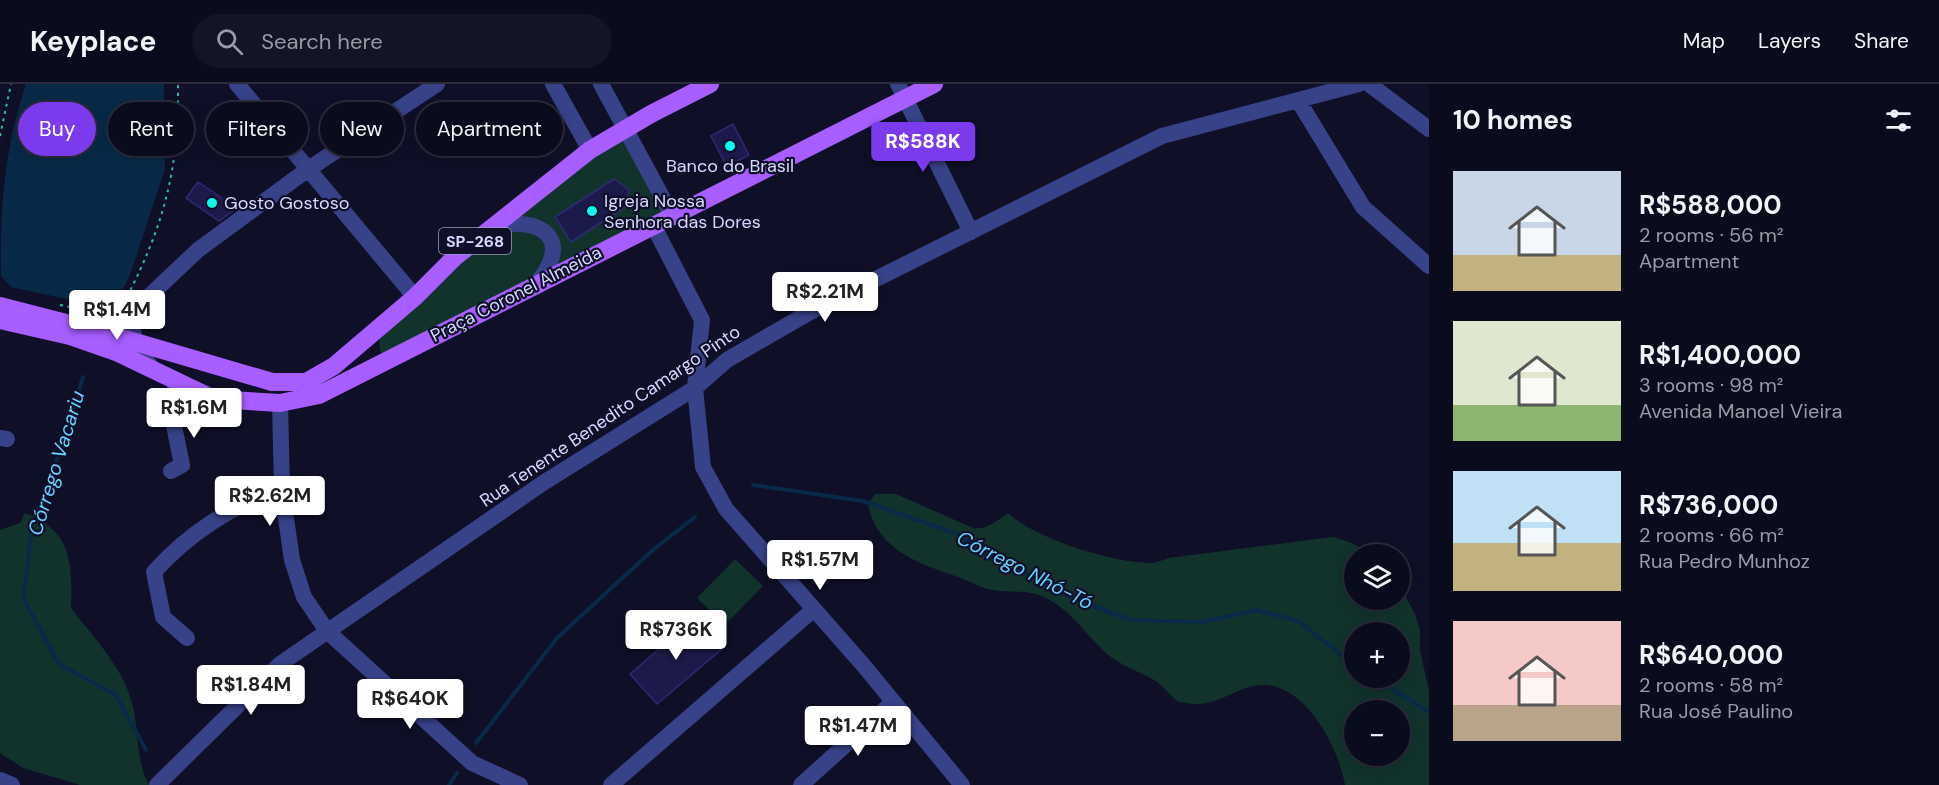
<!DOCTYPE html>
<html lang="en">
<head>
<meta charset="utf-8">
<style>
	body { margin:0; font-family:"DM Sans",sans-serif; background:#141427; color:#f1f3f6; height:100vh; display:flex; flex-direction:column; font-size:22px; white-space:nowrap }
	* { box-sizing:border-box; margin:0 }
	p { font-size:20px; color:#9a9ba4 }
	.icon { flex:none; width:33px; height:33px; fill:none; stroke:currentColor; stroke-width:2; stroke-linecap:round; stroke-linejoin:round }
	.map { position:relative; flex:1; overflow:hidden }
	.drawer { display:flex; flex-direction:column; background:#0b0b1e; width:510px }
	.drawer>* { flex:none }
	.guide { position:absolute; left:18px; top:18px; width:570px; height:54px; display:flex; gap:12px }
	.controls { position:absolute; left:1344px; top:460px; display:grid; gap:12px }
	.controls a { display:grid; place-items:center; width:66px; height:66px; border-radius:50%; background:#0b0b1e; box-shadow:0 3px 15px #0003,0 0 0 2px #2b2b3c; font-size:30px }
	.price { position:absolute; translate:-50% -51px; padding:0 14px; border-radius:6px; background:#fff; color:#222; font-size:20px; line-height:39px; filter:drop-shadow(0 2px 3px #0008) }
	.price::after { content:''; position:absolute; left:50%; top:36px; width:18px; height:14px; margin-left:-9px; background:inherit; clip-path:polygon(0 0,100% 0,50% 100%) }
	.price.selected { background:#7c3aed; color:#fff }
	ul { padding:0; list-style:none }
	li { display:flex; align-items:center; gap:18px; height:150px; padding:0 24px }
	li span { display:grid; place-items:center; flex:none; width:168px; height:120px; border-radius:0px; color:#555 }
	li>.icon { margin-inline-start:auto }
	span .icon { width:72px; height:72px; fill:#fffc; stroke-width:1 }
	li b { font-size:26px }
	h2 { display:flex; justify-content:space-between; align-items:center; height:72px; padding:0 24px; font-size:26px }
	.tag { padding:0 21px; border-radius:27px; background:#0b0b1e; box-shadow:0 3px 15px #0003,0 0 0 2px #2b2b3c; font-size:21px; line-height:54px }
	.tag.selected { background:#7c3aed; color:#fff }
	header { display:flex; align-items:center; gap:36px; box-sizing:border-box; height:84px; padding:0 30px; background:#0b0b1e; border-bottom:2px solid #2b2b3c }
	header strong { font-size:28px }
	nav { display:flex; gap:33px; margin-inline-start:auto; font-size:21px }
	.search { width:420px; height:54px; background:#141427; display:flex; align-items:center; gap:15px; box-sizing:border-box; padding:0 21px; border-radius:33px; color:#9a9ba4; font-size:22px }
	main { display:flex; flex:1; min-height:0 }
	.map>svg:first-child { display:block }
	.green { fill:#11332c; fill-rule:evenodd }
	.water { fill:#082a48 }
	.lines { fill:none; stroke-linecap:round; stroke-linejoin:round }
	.stream { stroke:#082a48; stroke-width:4 }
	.building { fill:#1c1a4a; stroke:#2d2b77; stroke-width:1.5 }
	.path { stroke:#2abf9d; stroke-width:2; stroke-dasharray:3 4.5; stroke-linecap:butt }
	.minor { stroke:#384289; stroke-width:16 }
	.major { stroke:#a75dff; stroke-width:18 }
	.poi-dot { fill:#02ffee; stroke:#0f0f28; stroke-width:2 }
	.labels { text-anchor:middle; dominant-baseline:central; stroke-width:4.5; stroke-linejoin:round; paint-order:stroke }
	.shield { fill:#0f0f28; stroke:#9a9cbe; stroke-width:1.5 }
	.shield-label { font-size:16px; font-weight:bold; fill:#d6d8ff }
	.poi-label { font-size:18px; fill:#d6d8ff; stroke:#0f0f28; text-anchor:start }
	.street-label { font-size:18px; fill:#d6d8ff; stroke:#0f0f28 }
	.water-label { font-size:20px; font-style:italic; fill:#64d1ff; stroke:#0f0f28 }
</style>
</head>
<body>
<header>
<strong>Keyplace</strong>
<div class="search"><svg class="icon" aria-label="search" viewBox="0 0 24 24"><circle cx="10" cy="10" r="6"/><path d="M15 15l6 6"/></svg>Search here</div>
<nav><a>Map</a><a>Layers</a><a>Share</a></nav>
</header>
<main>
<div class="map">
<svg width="1429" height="701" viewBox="0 0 1429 701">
	<rect width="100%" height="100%" fill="#0f0f28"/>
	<path class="green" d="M625,49L669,131L383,270L380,267L379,252L424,207Z
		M875,410H896L973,444C987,446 997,437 1008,429C1035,455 1113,479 1151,479C1156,479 1163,476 1168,474L1333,453L1352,459L1372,471H1354V516H1400V502L1415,530L1420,546V566L1429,607V701H1345C1339,665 1307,602 1264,601C1237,600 1219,625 1186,619C1183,618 1179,619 1177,617C1169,611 1163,601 1154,596C1139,587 1119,581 1106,569C1086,551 1071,526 1046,514C1028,505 1011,509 992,506C981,504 969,497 958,493C920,480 876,466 868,420ZM1354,549H1400V594H1354ZM1354,627H1400V672H1354Z
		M25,429C73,447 72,480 71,524C94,554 125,585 133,623C139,649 136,677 149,701H80L23,684L0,669V446L20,439Z
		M735,475L763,502L725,541L697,514Z"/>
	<path class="water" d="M26,0H164L165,85L130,191L113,225L11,203L1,192C0,123 4,66 26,0Z"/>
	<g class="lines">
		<path class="stream" d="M83,293L60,368L33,438L23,514L59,580L116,611L146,666
			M753,401L863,417L954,449L1069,513L1131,536L1202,538L1257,526L1298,537L1354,581
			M1375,594L1429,628
			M476,659L557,554L654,465L695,433
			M449,701L457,689"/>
	</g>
	<path class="building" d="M733,40L749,71L727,83L711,52Z
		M614,95L629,106L627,115L630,120L571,158L555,133Z
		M198,98L237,124L219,137L186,114Z
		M695,534L722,565L657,620L630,590Z"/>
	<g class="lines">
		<path class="path" d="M0,52L11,0
			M127,213C165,138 179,84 178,0
			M60,221L104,230"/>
		<path class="minor" d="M237,0L415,213
			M553,0L590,66
			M601,0L673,133
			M898,0L971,148
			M1369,0L1429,45
			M1298,16L1363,123L1429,182
			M653,141L702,236L695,304L703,383L726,425L864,582L962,701
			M494,142C543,132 574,156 536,200
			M136,224C126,245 138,266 152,284
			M101,248L126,234L198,166L307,86L437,0
			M280,319L282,406L292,476L304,513L327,547L472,679L520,701
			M0,354L7,355
			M171,387L182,381L172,332L176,296
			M187,554L163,533L154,488C187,451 234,419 282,406
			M0,696L12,701
			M157,701L280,580L543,399L695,304L727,276L810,228L1162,52L1359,0
			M611,701L813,526
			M801,701L892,619"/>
		<path class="major" d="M0,222L101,248L272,298H306L334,282L415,213L455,173L590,66L651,30L710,0
			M0,236L70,252L116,268L214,315L280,319L319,311L934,0"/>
	</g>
	<g class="poi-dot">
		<circle cx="730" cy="62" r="6"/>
		<circle cx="212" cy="119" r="6"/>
		<circle cx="592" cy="127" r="6"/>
	</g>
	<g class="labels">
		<rect class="shield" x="439" y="144" width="72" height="26" rx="4.5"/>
		<g class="shield-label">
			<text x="475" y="157">SP-268</text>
		</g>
		<g class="poi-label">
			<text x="730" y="82" text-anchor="middle">Banco do Brasil</text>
			<text x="604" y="117">Igreja Nossa<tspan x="604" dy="21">Senhora das Dores</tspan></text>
			<text x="224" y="119">Gosto Gostoso</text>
		</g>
		<g class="street-label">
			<text transform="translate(516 210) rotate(-27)">Praça Coronel Almeida</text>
			<text transform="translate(610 332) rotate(-34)">Rua Tenente Benedito Camargo Pinto</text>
		</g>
		<g class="water-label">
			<text transform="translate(56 379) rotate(-73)">Córrego Vacariu</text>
			<text transform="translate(1025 486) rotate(27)">Córrego Nhó-Tó</text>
		</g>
	</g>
</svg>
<div class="controls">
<a><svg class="icon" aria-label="layers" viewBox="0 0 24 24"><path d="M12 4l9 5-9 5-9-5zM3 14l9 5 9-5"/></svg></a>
<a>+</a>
<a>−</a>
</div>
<b class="price selected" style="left:923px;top:89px">R$588K</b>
<b class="price" style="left:825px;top:239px">R$2.21M</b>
<b class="price" style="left:117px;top:257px">R$1.4M</b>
<b class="price" style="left:194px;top:355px">R$1.6M</b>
<b class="price" style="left:270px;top:443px">R$2.62M</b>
<b class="price" style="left:820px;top:507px">R$1.57M</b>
<b class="price" style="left:676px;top:577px">R$736K</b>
<b class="price" style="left:251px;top:632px">R$1.84M</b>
<b class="price" style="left:410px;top:646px">R$640K</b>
<b class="price" style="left:858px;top:673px">R$1.47M</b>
<div class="guide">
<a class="tag selected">Buy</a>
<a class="tag">Rent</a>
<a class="tag">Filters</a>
<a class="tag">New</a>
<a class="tag">Apartment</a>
</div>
</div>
<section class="drawer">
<h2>10 homes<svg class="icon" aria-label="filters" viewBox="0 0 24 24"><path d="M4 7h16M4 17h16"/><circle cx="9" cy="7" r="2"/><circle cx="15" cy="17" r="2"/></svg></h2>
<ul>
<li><span style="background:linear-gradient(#c9d6e8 70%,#c2b280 0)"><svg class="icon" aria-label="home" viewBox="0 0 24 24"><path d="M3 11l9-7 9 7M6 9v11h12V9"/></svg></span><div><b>R$588,000</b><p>2 rooms · 56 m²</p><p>Apartment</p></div></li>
<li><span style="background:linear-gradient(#dfe7d0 70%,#8fb573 0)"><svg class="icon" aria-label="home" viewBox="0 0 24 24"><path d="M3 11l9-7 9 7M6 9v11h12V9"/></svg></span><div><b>R$1,400,000</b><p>3 rooms · 98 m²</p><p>Avenida Manoel Vieira</p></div></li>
<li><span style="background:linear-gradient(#bfe0f5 60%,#c2b280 0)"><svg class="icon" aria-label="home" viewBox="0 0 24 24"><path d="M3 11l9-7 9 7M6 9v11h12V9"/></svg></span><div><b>R$736,000</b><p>2 rooms · 66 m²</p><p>Rua Pedro Munhoz</p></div></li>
<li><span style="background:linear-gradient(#f6c9c9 70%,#b9a48a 0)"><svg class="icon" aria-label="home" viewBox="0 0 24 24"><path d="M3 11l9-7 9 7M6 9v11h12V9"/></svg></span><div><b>R$640,000</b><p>2 rooms · 58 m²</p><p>Rua José Paulino</p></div></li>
</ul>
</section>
</main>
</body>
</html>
